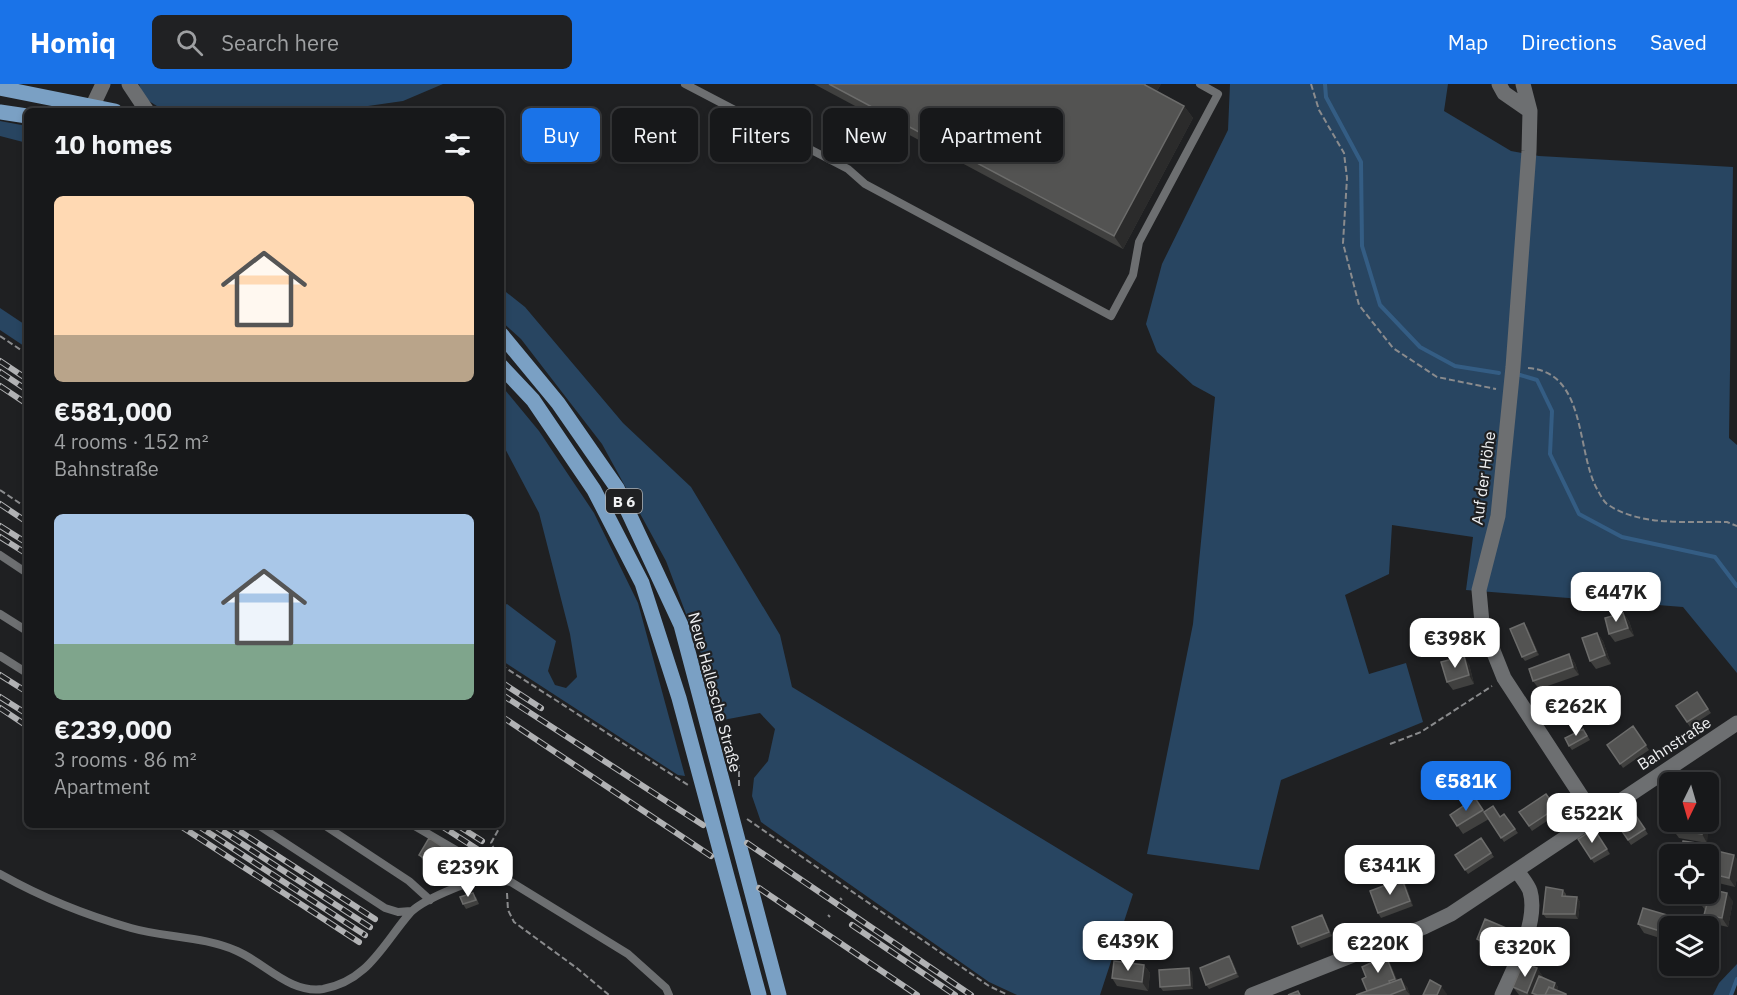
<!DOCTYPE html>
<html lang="en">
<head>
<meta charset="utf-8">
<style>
	body { margin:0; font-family:"IBM Plex Sans",sans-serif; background:#202123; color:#f1f3f6; height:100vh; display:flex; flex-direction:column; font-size:22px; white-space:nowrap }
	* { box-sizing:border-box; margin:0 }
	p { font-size:20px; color:#9ea0a2 }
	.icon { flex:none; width:33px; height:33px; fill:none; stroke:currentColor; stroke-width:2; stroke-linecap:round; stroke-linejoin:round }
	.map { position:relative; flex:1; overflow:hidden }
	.drawer { position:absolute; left:24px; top:24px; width:480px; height:720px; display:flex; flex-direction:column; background:#17181a; border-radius:9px; box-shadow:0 3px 9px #0003,0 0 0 2px #363739 }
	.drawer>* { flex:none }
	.guide { position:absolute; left:522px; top:24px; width:570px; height:54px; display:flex; gap:12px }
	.needle { width:39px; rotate:185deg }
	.tools { position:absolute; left:1659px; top:688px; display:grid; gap:12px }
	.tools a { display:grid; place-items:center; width:60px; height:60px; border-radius:9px; background:#17181a; box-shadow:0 3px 9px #0003,0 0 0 2px #363739; font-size:30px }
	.price { position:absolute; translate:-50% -51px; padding:0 14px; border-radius:12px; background:#fff; color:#222; font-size:20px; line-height:39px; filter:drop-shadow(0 2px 3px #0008) }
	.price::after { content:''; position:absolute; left:50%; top:36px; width:18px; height:14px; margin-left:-9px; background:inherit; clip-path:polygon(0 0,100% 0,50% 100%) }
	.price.active { background:#1a73e8; color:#fff }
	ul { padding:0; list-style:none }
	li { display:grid; align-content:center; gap:12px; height:318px; padding:0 30px }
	li span { display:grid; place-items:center; height:186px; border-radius:9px; color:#555 }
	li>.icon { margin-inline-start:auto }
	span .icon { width:108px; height:108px; fill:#fffc; stroke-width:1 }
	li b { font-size:26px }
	h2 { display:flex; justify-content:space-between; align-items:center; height:72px; padding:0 30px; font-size:26px }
	.chip { padding:0 21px; border-radius:9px; background:#17181a; box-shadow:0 3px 9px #0003,0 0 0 2px #363739; font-size:21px; line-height:54px }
	.chip.active { background:#1a73e8; color:#fff }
	header { display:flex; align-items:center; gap:36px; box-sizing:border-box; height:84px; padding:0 30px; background:#1a73e8; color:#fff }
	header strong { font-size:28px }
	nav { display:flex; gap:33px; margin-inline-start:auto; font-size:21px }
	.search { width:420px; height:54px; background:#202123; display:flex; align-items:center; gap:15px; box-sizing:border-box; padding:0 21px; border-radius:9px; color:#9ea0a2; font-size:22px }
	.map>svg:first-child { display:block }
	.green { fill:#284561 }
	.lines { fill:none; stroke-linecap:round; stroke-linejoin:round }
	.stream { stroke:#345d84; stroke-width:4 }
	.path { stroke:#8a8b8d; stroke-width:2; stroke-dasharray:6 3; stroke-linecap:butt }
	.service { stroke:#6d6f71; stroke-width:8 }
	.minor { stroke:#6d6f71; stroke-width:15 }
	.tertiary { stroke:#6d6f71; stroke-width:15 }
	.primary { stroke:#7aa0c4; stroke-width:15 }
	.rail-casing { stroke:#b1b2b4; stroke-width:6 }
	.rail { stroke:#1f2022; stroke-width:4; stroke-dasharray:11; stroke-linecap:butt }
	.wall { fill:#40403f }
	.shaded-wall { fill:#2b2b2b }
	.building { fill:#535352; stroke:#6c6c6b; stroke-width:1.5 }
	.labels { text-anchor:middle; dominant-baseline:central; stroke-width:4.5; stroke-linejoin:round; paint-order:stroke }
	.shield { fill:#1f2022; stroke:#b1b2b4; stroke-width:1.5 }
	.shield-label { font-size:15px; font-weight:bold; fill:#f0f1f3 }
	.street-label { font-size:16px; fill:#f0f1f3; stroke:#1f2022 }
</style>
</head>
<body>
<header>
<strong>Homiq</strong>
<div class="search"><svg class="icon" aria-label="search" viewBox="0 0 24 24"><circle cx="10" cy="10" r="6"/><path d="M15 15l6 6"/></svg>Search here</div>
<nav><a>Map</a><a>Directions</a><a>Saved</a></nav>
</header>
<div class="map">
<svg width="1737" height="911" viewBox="0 0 1737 911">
	<rect width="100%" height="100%" fill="#1f2022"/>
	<path class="green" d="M139,0H443L403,17L333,27H165L144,14Z
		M1230,0H1448L1444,27L1511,67L1539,72L1733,83L1729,354L1737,361V589L1683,523L1466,506L1473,453L1392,441L1389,490L1345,511L1369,590L1406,579L1423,638L1281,696L1259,786L1147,770L1193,540L1215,313L1193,301L1157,268L1146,240L1162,180L1228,46Z
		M0,37L27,42V59L0,52Z
		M501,204L525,223L623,339L691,403L780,551L792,603L1133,810L1100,911H1017L989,898L761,738L752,712L754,694L768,677L775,645L760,629L723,636L711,596L666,477L602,360L521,255L501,237Z
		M0,224L27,242V264L0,246Z
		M501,301L539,347L594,429L638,519L685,692L678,691L501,576V523L507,520L556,557L548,587L555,601L566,604L577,593L570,550L539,429L501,357Z
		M1737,880V895L1731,911H1713L1719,899Z"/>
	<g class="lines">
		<path class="stream" d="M1325,0L1326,13L1361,78L1362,162L1380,221L1420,263L1455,282L1499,289
			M1520,291L1537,296L1552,327L1550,370L1579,430L1622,453L1715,473L1737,502
			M1731,911L1737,895"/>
		<path class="path" d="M1311,0L1319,26L1344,69L1347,94L1343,159L1359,221L1393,264L1437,293L1496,305
			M0,252L27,270
			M1528,284C1587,288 1576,367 1597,405C1600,410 1603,417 1607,420C1640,443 1689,437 1727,438L1737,442
			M0,406L27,424
			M501,581L688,701
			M1390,660L1421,648L1492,602
			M739,702V681
			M747,735L989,902L1008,911
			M494,775L497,770L491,759L501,741
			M507,809L508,826L514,838L578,885L609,911
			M840,814L842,816
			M828,831L830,833"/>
		<path class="service" d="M685,0L848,85L865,100L1111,232L1133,191L1139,158L1218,10L1200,0
			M0,471L27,489
			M0,530L27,547
			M0,572L27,589
			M258,741L385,824L398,828L411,827
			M324,741L409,797L430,816
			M413,741L502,793
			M0,790C41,813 85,831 131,844C166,854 203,852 237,867C265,879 290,910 323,905C368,897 383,860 410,829C422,816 466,798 484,795C493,794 502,796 511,798L628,870L666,904L669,911"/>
		<path class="minor" d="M1499,0L1504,9L1530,27
			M1523,0L1530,27L1529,67L1513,283L1498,432L1479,506L1482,539L1504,594L1595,733
			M1252,911L1424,843L1451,830L1737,639
			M1502,911C1514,884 1539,837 1530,807C1528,801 1522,794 1518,788"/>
		<path class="tertiary" d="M129,0L147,27
			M93,21L103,0"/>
		<path class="primary" d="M0,4L115,27
			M0,28L27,32
			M501,250L558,319L617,404L681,541L779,911
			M501,282L533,316L594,406L642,499L679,614L759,911"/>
		<g class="rail-casing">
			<path id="rail" d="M0,277L27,295
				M0,288L27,306
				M0,302L27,320
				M0,420L27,438
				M0,442L27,459
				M0,453L27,470
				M0,591L27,608
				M501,598L541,624
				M501,610L703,741
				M0,613L27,630
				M0,624L27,642
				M501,632L711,772
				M179,741L359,858
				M197,741L365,851
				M213,741L370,843
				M230,741L375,835
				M440,741L477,765
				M457,741L482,757
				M747,759L971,911
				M759,804L917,911
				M852,841L955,911"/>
		</g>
		<use href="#rail" class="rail"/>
	</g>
	<path class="wall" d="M814,0H1161L1157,7L1184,22L1193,34L1123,165Z
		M1623,529L1629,537L1634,552L1615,558L1609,550Z
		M1457,539L1466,569L1449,573L1446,569Z
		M1527,543L1539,571L1525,577L1522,573Z
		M1597,549L1603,557L1611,580L1596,585L1590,577Z
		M1569,570L1575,579L1579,591L1539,605L1533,597Z
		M1469,580L1474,600L1453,606L1447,598Z
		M1697,608L1711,629L1690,643L1676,622Z
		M1633,642L1649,666L1623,684L1607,661Z
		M1586,649L1590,656L1572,666L1569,662Z
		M1546,710L1559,729L1532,747L1519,728Z
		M1475,714L1484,728L1500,733L1504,730L1518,749L1504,758L1489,735L1463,750L1450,731Z
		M1634,729L1648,750L1631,761L1617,740Z
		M1708,738L1707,759L1679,754L1676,750H1674L1668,742Z
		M1594,745L1610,770L1594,779L1578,755Z
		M1481,754L1494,773L1468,790L1455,771Z
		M1715,769L1713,785L1737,775V794L1735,803L1718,799L1712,790H1708V771Z
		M419,771L459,774L465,783L454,799L425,779Z
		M1405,799L1413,822L1381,834L1378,829Z
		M1563,806L1566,810V812L1577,813L1580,818L1578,835L1546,834L1543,830Z
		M476,813L479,820L466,825L463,820Z
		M1733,817L1728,843L1710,839L1704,831L1705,826L1700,819Z
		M1322,831L1325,836L1332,852L1301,864L1298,860Z
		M1667,831L1672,840L1670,843V850L1666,848L1663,855L1644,849L1638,840Z
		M1506,844L1512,852L1503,873L1483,864L1477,855Z
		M1386,872L1389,877L1397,896L1407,903L1410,911H1356L1367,907L1366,893Z
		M1232,876L1239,893L1209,905L1206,901Z
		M1144,881L1150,889L1148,907L1117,902L1112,894Z
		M1537,884L1543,893V894L1555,899L1558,903L1557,906L1567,911H1519L1513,903Z
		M1192,888L1193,905L1163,907L1160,903Z"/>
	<path class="shaded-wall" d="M1145,0H1161L1153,13L1145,1Z
		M1184,22L1193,34L1123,165L1114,152Z
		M1623,529L1629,537L1634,552L1628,544Z
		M1454,535L1457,539L1466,569L1463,564Z
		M1524,539L1527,543L1539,571L1536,567Z
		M1597,549L1603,557L1611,580L1605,571Z
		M1569,570L1575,579L1579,591L1573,583Z
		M1464,572L1469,580L1474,600L1469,591Z
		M1702,738H1708L1707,759L1702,750Z
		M1709,761L1715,769L1712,790L1708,785V771Z
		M1734,771L1737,775V794L1735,803L1729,794Z
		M459,774L465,783L454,799L448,790Z
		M1402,795L1405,799L1413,822L1410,817Z
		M1727,809L1733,817L1728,843L1722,834Z
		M1577,813L1580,818L1578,835L1575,830Z
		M1322,831L1325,836L1332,852L1329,848Z
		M1667,831L1672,840L1671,843H1670V849L1664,841Z
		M1660,840L1666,848L1663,855L1657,846Z
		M1506,844L1512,852L1503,873L1497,864Z
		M1229,872L1232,876L1239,893L1236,889Z
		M1386,872L1389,877L1398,899L1395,895Z
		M1144,881L1150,889L1148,907L1142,898Z
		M1189,884L1192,888L1193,905L1190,901Z
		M1537,884L1543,893L1536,910L1532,909L1534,911H1529L1527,909Z
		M1401,895L1407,903L1410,911L1405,905Z
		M1555,899L1558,903L1555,911H1550Z
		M1441,902L1447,910V911H1437Z"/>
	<path class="building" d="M829,0H1145V1L1184,22L1114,152Z
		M1623,529L1628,544L1609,550L1605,534Z
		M1454,535L1463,564L1446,569L1438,540Z
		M1524,539L1536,567L1522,573L1510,545Z
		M1597,549L1605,571L1590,577L1582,554Z
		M1569,570L1573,583L1533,597L1529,585Z
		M1464,572L1469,591L1447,598L1441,578Z
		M1697,608L1708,625L1687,638L1676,622Z
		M1633,642L1646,661L1620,680L1607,661Z
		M1583,645L1587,652L1569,662L1565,654Z
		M1546,710L1556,724L1529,742L1519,728Z
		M1475,714L1483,726L1457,742L1450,731Z
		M1493,722L1500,733L1504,730L1515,745L1501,754L1484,728Z
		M1634,729L1645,745L1628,756L1617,740Z
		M1670,731V738H1702V750L1673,746V742H1668Z
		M1594,745L1607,765L1591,775L1578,755Z
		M429,754L459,774L448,790L419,771Z
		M1481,754L1491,769L1465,786L1455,771Z
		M1683,757L1709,761L1708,771H1681Z
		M1677,762H1682L1681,771H1675Z
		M1717,767L1734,771L1729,794L1712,790Z
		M1402,795L1410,817L1378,829L1370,807Z
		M1546,803L1563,806L1562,812L1577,813L1575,830H1543Z
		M1709,805L1727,809L1722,834L1704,831L1707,820L1700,819L1702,810H1708Z
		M473,809L476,816L463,820L460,813Z
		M1643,824L1667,831L1664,841L1660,840L1657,846L1638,840Z
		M1322,831L1329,848L1298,860L1292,843Z
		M1485,835L1506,844L1497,864L1477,855Z
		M1229,872L1236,889L1206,901L1200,884Z
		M1386,872L1395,895L1389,897L1390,899L1367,907L1362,895L1366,893L1362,883Z
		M1114,877L1144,881L1142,898L1112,894Z
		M1523,879L1537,884L1527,909L1513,903Z
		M1189,884L1190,901L1160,903L1159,886Z
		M1539,892L1555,899L1553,905L1549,903L1545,911H1537L1532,909Z
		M1401,895L1405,905L1390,911H1356Z
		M1430,896L1441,902L1437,911H1423Z
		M1549,903L1566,910V911H1545Z
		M1298,907L1300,911H1288Z"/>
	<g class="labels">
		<rect class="shield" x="606" y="405" width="36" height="24" rx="4.5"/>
		<g class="shield-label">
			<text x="624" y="417">B 6</text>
		</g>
		<g class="street-label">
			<text transform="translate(1483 394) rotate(-82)">Auf der Höhe</text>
			<text transform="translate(715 608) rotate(75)">Neue Hallesche Straße</text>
			<text transform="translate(1674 659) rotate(-33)">Bahnstraße</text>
		</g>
	</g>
</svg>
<div class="tools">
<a><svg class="needle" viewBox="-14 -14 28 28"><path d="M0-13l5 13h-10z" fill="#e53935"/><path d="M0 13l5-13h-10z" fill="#9ea0a2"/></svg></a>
<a><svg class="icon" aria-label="locate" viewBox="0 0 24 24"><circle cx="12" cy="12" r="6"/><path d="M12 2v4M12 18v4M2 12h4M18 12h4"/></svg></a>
<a><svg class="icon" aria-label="layers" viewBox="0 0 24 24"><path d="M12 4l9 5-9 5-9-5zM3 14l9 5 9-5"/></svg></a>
</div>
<b class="price" style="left:1616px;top:539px">€447K</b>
<b class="price" style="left:1455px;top:585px">€398K</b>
<b class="price" style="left:1576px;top:653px">€262K</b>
<b class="price active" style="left:1466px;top:728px">€581K</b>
<b class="price" style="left:1592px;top:760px">€522K</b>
<b class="price" style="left:1390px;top:812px">€341K</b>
<b class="price" style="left:468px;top:814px">€239K</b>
<b class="price" style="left:1128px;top:888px">€439K</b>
<b class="price" style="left:1378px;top:890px">€220K</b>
<b class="price" style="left:1525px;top:894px">€320K</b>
<div class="guide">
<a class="chip active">Buy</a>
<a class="chip">Rent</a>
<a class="chip">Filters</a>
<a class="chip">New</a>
<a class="chip">Apartment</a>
</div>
<section class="drawer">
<h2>10 homes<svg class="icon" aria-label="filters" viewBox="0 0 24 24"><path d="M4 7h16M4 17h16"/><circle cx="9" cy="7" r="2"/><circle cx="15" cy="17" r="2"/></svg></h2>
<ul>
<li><span style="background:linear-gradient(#ffd9b3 75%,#b9a48a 0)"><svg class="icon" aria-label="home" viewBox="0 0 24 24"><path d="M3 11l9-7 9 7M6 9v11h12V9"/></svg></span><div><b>€581,000</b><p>4 rooms · 152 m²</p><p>Bahnstraße</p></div></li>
<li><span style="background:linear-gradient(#a9c7e8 70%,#7fa58c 0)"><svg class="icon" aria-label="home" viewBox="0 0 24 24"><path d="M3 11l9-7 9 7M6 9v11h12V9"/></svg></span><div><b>€239,000</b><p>3 rooms · 86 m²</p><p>Apartment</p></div></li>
</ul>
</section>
</div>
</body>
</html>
